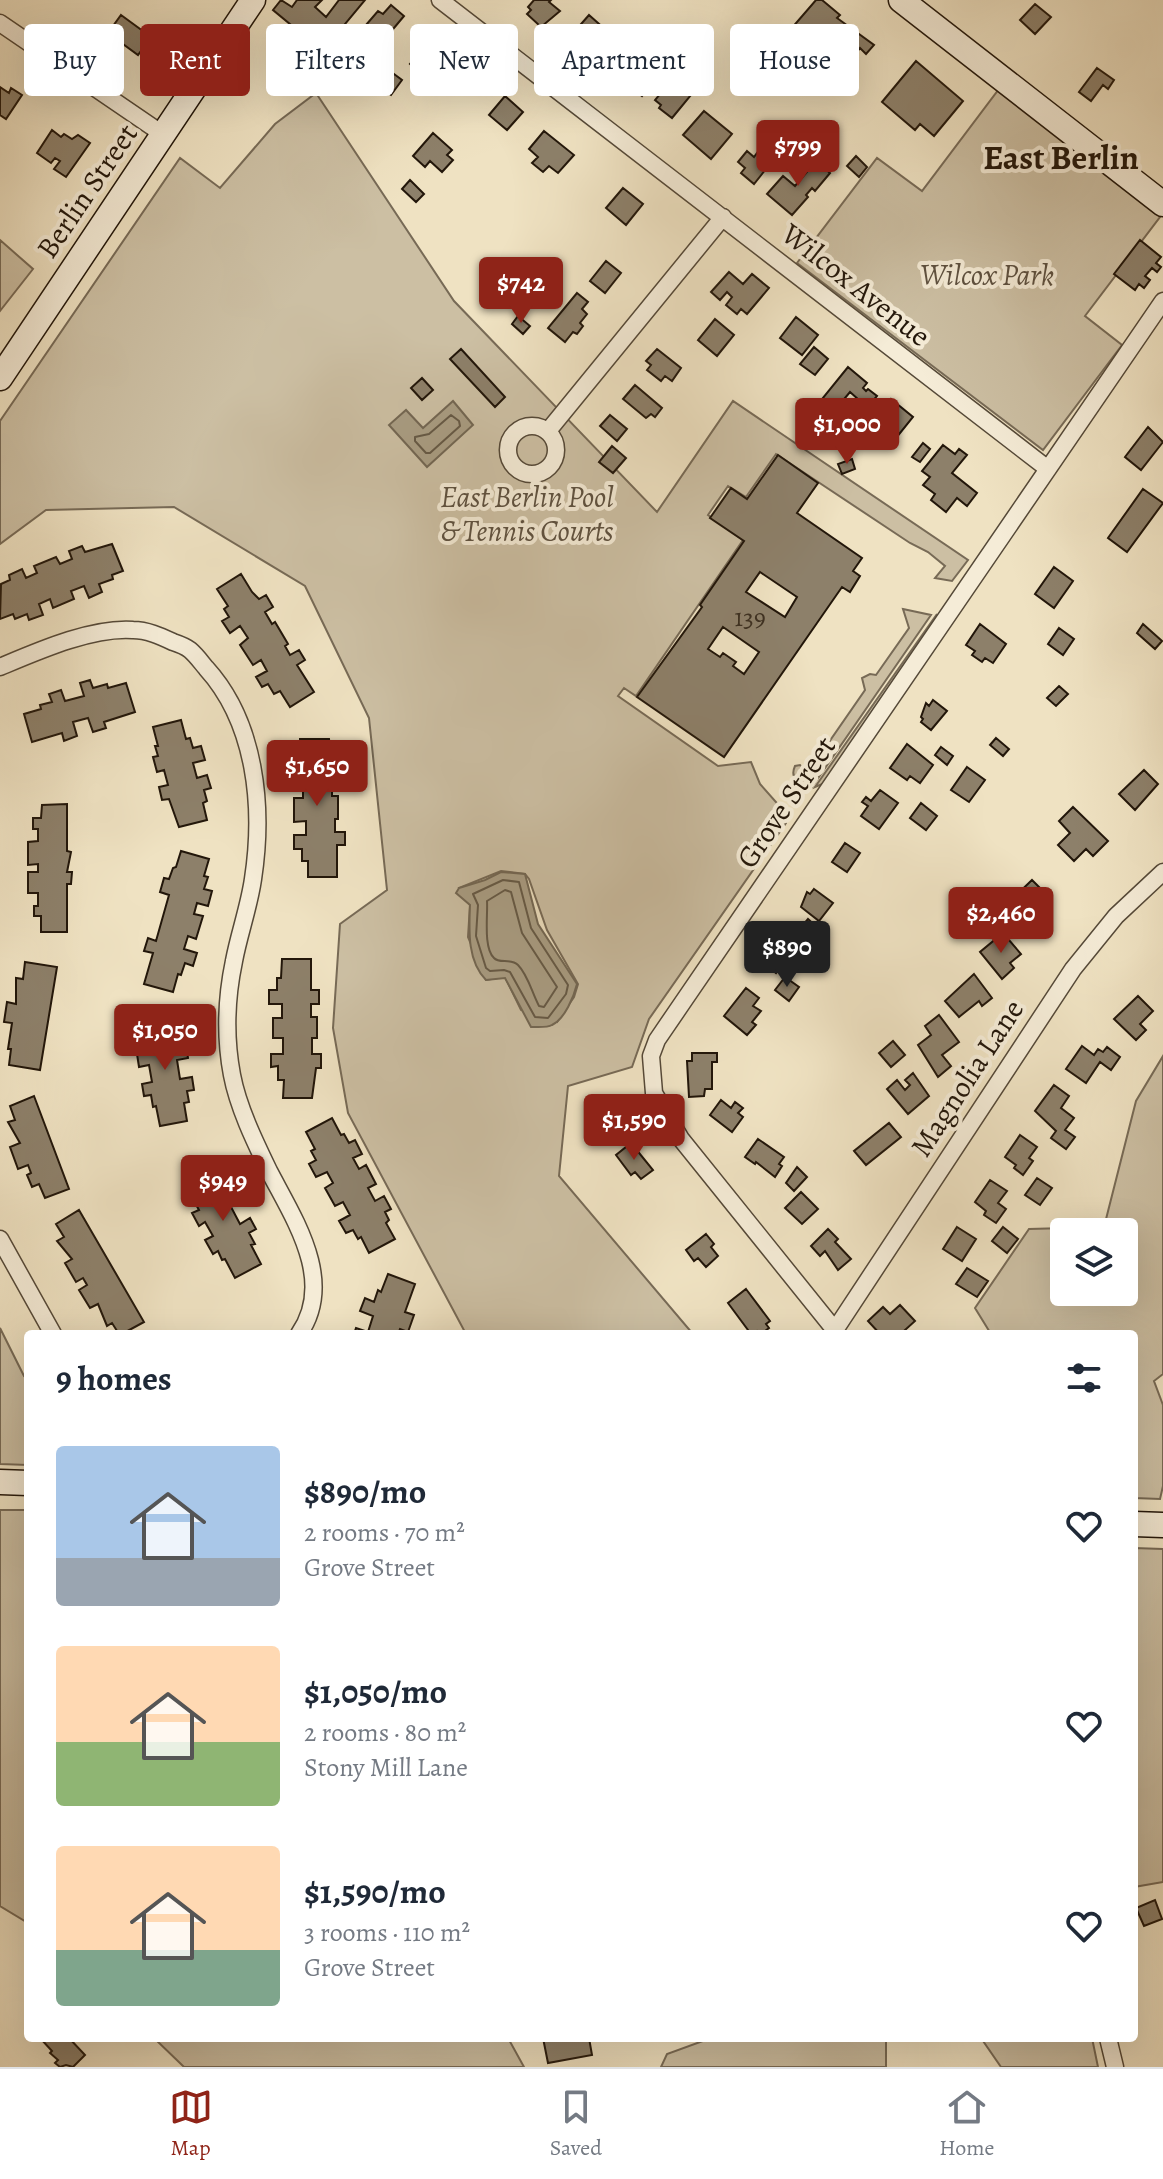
<!DOCTYPE html>
<html lang="en">
<head>
<meta charset="utf-8">
<style>
	body { margin:0; font-family:Alegreya,serif; background:#f6f6f7; color:#1f2937; height:100vh; display:flex; flex-direction:column; font-size:30px; white-space:nowrap }
	* { box-sizing:border-box; margin:0 }
	p { font-size:26px; color:#747a83 }
	.icon { flex:none; width:44px; height:44px; fill:none; stroke:currentColor; stroke-width:2; stroke-linecap:round; stroke-linejoin:round }
	.map { position:relative; flex:1; overflow:hidden }
	.panel { position:absolute; left:24px; top:1330px; width:1114px; height:712px; display:flex; flex-direction:column; background:#fff; border-radius:8px; box-shadow:0 8px 32px #0002 }
	.panel>* { flex:none }
	.top-card { position:absolute; left:24px; top:24px; width:1116px; height:72px; display:flex; gap:16px }
	.fabs { position:absolute; left:1050px; top:1218px; display:grid; gap:16px }
	.fabs a { display:grid; place-items:center; width:88px; height:88px; border-radius:8px; background:#fff; box-shadow:0 8px 32px #0002; font-size:40px }
	.price { position:absolute; translate:-50% -68px; padding:0 18px; border-radius:8px; background:#8f2418; color:#fff; font-size:26px; line-height:52px; filter:drop-shadow(0 2px 4px #0008) }
	.price::after { content:''; position:absolute; left:50%; top:48px; width:24px; height:18px; margin-left:-12px; background:inherit; clip-path:polygon(0 0,100% 0,50% 100%) }
	.price.selected { background:#222; color:#fff }
	ul { padding:0; list-style:none }
	li { display:flex; align-items:center; gap:24px; height:200px; padding:0 32px }
	li span { display:grid; place-items:center; flex:none; width:224px; height:160px; border-radius:8px; color:#555 }
	li>.icon { margin-inline-start:auto }
	span .icon { width:96px; height:96px; fill:#fffc; stroke-width:1 }
	li b { font-size:34px }
	h2 { display:flex; justify-content:space-between; align-items:center; height:96px; padding:0 32px; font-size:34px }
	.tag { padding:0 28px; border-radius:8px; background:#fff; box-shadow:0 8px 32px #0002; font-size:28px; line-height:72px }
	.tag.selected { background:#8f2418; color:#fff }
	.dock { display:flex; justify-content:space-around; align-items:center; height:112px; border-top:2px solid #e0e1e3; background:#fff; font-size:22px; color:#747a83 }
	.dock a { display:grid; justify-items:center; gap:4px }
	.dock .selected { color:#8f2418 }
	.map>svg:first-child { display:block }
	.green { fill:#ccbfa3; stroke:#776a56; stroke-width:2; fill-rule:evenodd }
	.water { fill:#a99d83; stroke:#736753; stroke-width:2 }
	.lines { fill:none; stroke-linecap:round; stroke-linejoin:round }
	.shore { stroke:#665a46; stroke-width:2 }
	.building { fill:#8d806a; stroke:#22160a; stroke-width:2; fill-rule:evenodd }
	.street-casing { stroke:#554938; stroke-width:19 }
	.secondary-casing { stroke:#22160a; stroke-width:27 }
	.street { stroke:#f5ecd7; stroke-width:16 }
	.secondary { stroke:#f5ecd7; stroke-width:24 }
	.labels { text-anchor:middle; dominant-baseline:central; stroke-width:8; stroke-linejoin:round; paint-order:stroke }
	.number-label { font-size:26px; fill:#3d3022 }
	.street-label { font-size:30px; fill:#22160a; stroke:#f5ecd7 }
	.park-label { font-size:30px; font-style:italic; fill:#5e5140; stroke:#f5ecd7 }
	.quarter-label { font-size:34px; font-weight:bold; fill:#22160a; stroke:#f5ecd7 }
</style>
</head>
<body>
<div class="map">
<svg width="1163" height="2067" viewBox="0 0 1163 2067">
	<rect width="100%" height="100%" fill="#efe2c2"/>
	<filter id="stains"><feTurbulence type="fractalNoise" baseFrequency=".0025" numOctaves="4"/><feColorMatrix values="0 0 0 0 .2 0 0 0 0 .09 0 0 0 0 .02 0 0 0 .5 -.17"/></filter>
	<radialGradient id="worn" r=".72"><stop offset=".6" stop-color="#630" stop-opacity="0"/><stop offset="1" stop-color="#630" stop-opacity=".3"/></radialGradient>
	<path class="green" d="M1002,85L1163,213L1085,316L1122,345L1043,450L797,263L877,158L922,191Z
		M316,93L454,301L657,512L733,401L968,560L952,581L935,578L945,566L928,552L910,543L776,454L746,497L728,486L708,515L743,540L636,696L624,688L618,696L718,766L751,762L760,784L783,810L786,823L649,1019L632,1067L568,1086L559,1176L693,1334H466L348,1113L333,1028L340,924L387,890L369,718L305,586L174,507L46,510L0,544V421L180,158L220,188L275,124ZM501,871L525,874L529,879L547,930L578,984L574,997L557,1022L521,1010L505,977L486,980L468,937L470,905L459,888Z
		M0,240L33,269L0,311Z
		M903,609L931,615L812,787C800,785 789,779 795,766L800,765L805,771L811,768L865,690L862,678L870,674L876,675L909,628Z
		M937,614L936,620L825,783L815,787Z
		M1163,1056V1374L1154,1381L1163,1405V1486L1160,1499L1134,1498V1334H991L975,1308L1029,1229L1104,1227L1136,1101ZM1124,1232V1292H1064V1232Z
		M0,1328L24,1376L28,1379V1465L0,1464Z
		M0,1510H28V1923L0,1906Z
		M1134,1548L1163,1549V1882L1134,1887Z
		M154,2038H508L524,2067H184Z
		M711,2038H886V2067H661L667,2054Z
		M981,2038H1092L1098,2067H1001Z"/>
	<path class="water" d="M453,401L473,425L427,467L389,425L406,410L423,428Z
		M501,872L525,874L538,924L577,984C574,996 565,1019 552,1025C547,1028 538,1027 531,1027L505,978L486,980C467,961 469,930 470,905L456,893L459,888L485,880Z"/>
	<g class="lines">
		<path class="shore" d="M451,415L459,421L460,426L430,453H426L415,441V437L429,434Z
			M503,880L519,882L531,928L568,985L566,994L548,1018L535,1017L510,972L504,970L490,971L486,968L476,936L478,905L473,894Z
			M505,890L511,892L522,933L557,987L544,1007L539,1006C532,993 528,975 518,965C511,958 499,964 494,958C483,948 488,914 487,901Z"/>
	</g>
	<path class="building" d="M281,0L292,7L297,0H322L315,7L326,17L339,0H365L320,54L326,59L311,76L291,60L308,39L273,10Z
		M534,0H551L549,2L560,11L541,27L527,14L531,10L528,7Z
		M816,0H822L840,15L837,18L874,45L866,54L860,48L846,65L852,70L836,89L817,76L811,67L824,52L813,43L799,58L792,52L790,55L778,44Z
		M1035,4L1051,17L1035,34L1020,20Z
		M391,5L404,16L379,46L376,44L373,48L367,43L370,39L367,36L372,30L366,25L378,11L383,14Z
		M121,15L151,37L138,55L108,33Z
		M589,15L616,39L603,59L600,57L595,62L568,39Z
		M635,46L643,53L638,59L658,76L642,96L620,78L630,67L623,61Z
		M448,51L464,65L447,84L434,73L428,80L410,64L420,53L435,66Z
		M358,55L378,70L366,85L346,70Z
		M916,61L963,101L934,136L920,124L915,130L882,102Z
		M1097,68L1114,80L1108,89L1103,85L1091,101L1079,92Z
		M394,74L402,80L391,95L383,90Z
		M684,79L696,89L672,118L659,108L661,105L655,100L669,83L676,88Z
		M0,87L9,93L11,88L22,95L6,119L0,115Z
		M505,96L523,112L507,130L489,115Z
		M704,111L732,134L711,159L683,135Z
		M52,130L61,137L64,134L72,139L78,135L90,143L66,177L54,169L60,161L55,158L51,163L37,153Z
		M544,131L574,155L558,173L549,166L543,172L532,163L538,157L529,149Z
		M433,133L452,150L447,155L453,160L442,172L430,161L425,167L413,156Z
		M782,133L794,142L783,156L771,146Z
		M747,151L754,157L757,153L770,164L754,184L741,173L745,168L738,162Z
		M856,156L867,167L859,177L847,166Z
		M816,161L830,173L815,191L812,188L806,195L808,197L792,215L767,194L783,176L795,186Z
		M410,180L424,194L416,202L402,189Z
		M623,188L643,204L626,225L606,208Z
		M1140,240L1161,257L1156,263L1161,267L1157,272L1152,268L1145,276L1150,280L1144,288L1139,284L1135,290L1114,274Z
		M606,261L621,273L605,293L590,281Z
		M729,272L743,284L752,274L769,288L747,314L741,309L737,314L726,305L732,297L727,292L720,300L711,292Z
		M577,293L588,302L582,309L587,314L580,323L583,326L577,334L573,332L565,342L548,328Z
		M518,316L530,326L523,334L512,324Z
		M796,317L818,335L802,355L780,338Z
		M715,319L734,335L717,356L698,340Z
		M814,347L828,359L815,375L800,364Z
		M461,349L505,397L495,407L450,359Z
		M657,349L681,368L672,381L665,376L661,381L647,370L651,365L646,361Z
		M848,367L867,383L863,388L866,391L868,389L877,396L863,413L854,405L859,400L850,392L835,410L822,399Z
		M422,378L433,390L422,400L411,388Z
		M635,385L662,408L655,417L651,414L646,418L623,399Z
		M891,399L913,417L892,443L870,425Z
		M610,415L627,429L617,441L600,426Z
		M1148,427L1163,442L1141,470L1125,457Z
		M923,443L930,449L920,462L912,457Z
		M943,445L955,454L959,449L967,455L952,473L977,493L967,506L957,498L946,512L931,500L935,494L923,485L930,477L922,471Z
		M612,446L626,458L613,473L599,462Z
		M778,455L818,483L797,513L862,558L853,571L860,576L850,592L842,587L724,757L637,697L702,607L700,605L744,541L710,518L731,488L747,499ZM760,572L797,597L785,617L746,592ZM723,627L759,652L744,674L733,666L736,662L723,653L720,657L708,649Z
		M852,459L855,469L842,474L838,464Z
		M1143,489L1163,503L1127,552L1108,538Z
		M112,544L123,571L112,575L113,579L99,584L102,592L89,598L84,586L71,591L74,599L53,608L50,599L39,604L43,615L29,620L27,614L15,619L13,614L0,619L1,584L10,580L9,575L22,569L26,578L37,573L34,566L56,557L60,564L72,559L69,551L82,546L85,552Z
		M1054,567L1073,581L1054,608L1035,594Z
		M241,574L252,592L259,599L266,595L273,607L265,612L272,624L275,622L288,644L285,646L290,655L299,650L305,660L297,665L314,692L290,707L280,691L274,694L268,684L262,687L256,677L267,671L261,660L253,665L240,645L248,638L240,626L230,633L222,621L229,617L224,609L228,606L217,589Z
		M980,624L1006,644L993,663L985,658L982,662L972,655L975,651L966,645Z
		M1143,624L1162,641L1155,649L1137,633Z
		M1059,628L1074,639L1063,655L1048,644Z
		M90,680L93,688L107,684L108,688L126,683L135,712L104,722L106,728L93,732L88,718L73,722L77,736L64,741L62,733L32,742L24,714L41,709L40,705L52,702L49,694L61,690L65,701L84,696L80,683Z
		M1059,686L1068,694L1056,706L1047,698Z
		M933,700L947,711L931,730L921,722L923,719L921,717L926,703L929,706Z
		M181,720L186,739L190,738L193,748L201,746L205,760L193,763L197,778L207,775L211,788L204,790L207,801L203,803L207,820L179,827L169,799L162,800L159,787L168,785L164,770L157,772L153,757L158,756L155,746H158L153,727Z
		M996,738L1009,749L1003,756L990,745Z
		M300,739H329L332,769H340V783L332,784V796H338V819H335V832H345V845H337V877H308V861H302V849H294V835H306V821L294,822V798H303V784H290V769H296V760H300Z
		M907,744L933,765L920,783L910,776L907,780L890,768Z
		M941,747L953,756L947,765L935,755Z
		M967,767L985,780L969,802L951,790Z
		M1144,770L1158,784L1135,810L1119,794Z
		M880,790L898,803L879,829L861,816L868,806L862,802L866,797L871,801Z
		M921,803L937,816L926,830L910,818Z
		M67,804V851L71,852L67,872H72L71,884H67V932H41V916H34V906H38V893H28V872H38V864L28,865V842L38,841V829H33V818H41L42,805Z
		M1073,807L1108,841L1093,856L1086,849L1074,861L1058,845L1070,833L1059,821Z
		M845,843L860,853L847,872L832,862Z
		M181,851L209,859L204,876L208,877L204,889L212,891L208,906L197,903L194,914L203,916L196,939L188,936L184,949L197,953L193,966L185,963L181,975L178,974L173,992L144,984L153,953L144,951L148,938L156,941L169,895L160,892L164,878L169,879L173,868L176,867Z
		M1032,880L1045,893L1036,902L1039,905L1024,919L1009,902Z
		M814,889L833,903L819,921L801,907L807,892L810,894Z
		M983,908L994,921L978,933L968,920Z
		M808,919L819,929L809,941L798,931Z
		M1003,933L1021,954L1010,963L1014,968L1002,979L980,952Z
		M778,942L798,960L788,972L782,966L776,973L762,961Z
		M282,959H311V990H319V1004H311V1017H317V1038H312V1054H321V1068H316L312,1098H283L284,1080H278V1066L271,1067V1054H283V1038H273V1018H282V1004H269V990H277V978H281Z
		M25,962L57,967L40,1070L9,1065L11,1049H8L12,1023L4,1022L7,1002L16,1004V978L23,979Z
		M974,974L992,998L982,1006L979,1001L959,1017L945,1001Z
		M785,977L799,987L789,1001L775,990Z
		M746,988L759,998L753,1006L761,1011L752,1022L756,1025L747,1035L724,1016Z
		M1138,996L1153,1011L1140,1024L1146,1030L1136,1040L1114,1019Z
		M939,1015L959,1042L942,1055L951,1066L938,1077L918,1045L931,1035L925,1026Z
		M169,1019L172,1036H177L179,1047L186,1045L188,1058L177,1060L180,1079L192,1077L194,1090L187,1091L189,1102L184,1103L187,1121L160,1126L156,1106L153,1107L151,1095L144,1096L142,1084L152,1082L149,1065L139,1067L137,1054L144,1053L141,1023Z
		M893,1041L905,1055L891,1067L879,1053Z
		M1082,1046L1094,1055L1098,1049L1103,1052L1107,1047L1120,1057L1111,1070L1100,1062L1086,1083L1066,1069Z
		M692,1053H717V1062H712V1089H705L704,1096L689,1097L687,1061H692Z
		M913,1073L929,1096L908,1114L887,1089L897,1080L905,1090L910,1085L905,1080Z
		M1054,1085L1069,1096L1061,1108L1074,1118L1065,1130L1075,1137L1066,1149L1051,1138L1056,1131L1035,1111Z
		M34,1096L69,1189L45,1198L39,1184L32,1187L27,1175L31,1173L28,1165L18,1169L10,1147L20,1143L8,1122L15,1120L10,1106Z
		M721,1100L731,1108L735,1102L743,1108L738,1113L743,1117L732,1132L710,1115Z
		M332,1118L341,1135L344,1134L349,1143L355,1140L362,1154L353,1158L359,1169L366,1165L376,1184L368,1188L375,1201L384,1196L391,1209L385,1212L389,1220L386,1223L395,1239L369,1253L361,1237L358,1239L353,1230L346,1233L339,1221L350,1215L343,1202L335,1206L325,1188L333,1183L327,1172L316,1177L309,1164L316,1160L311,1151L315,1149L306,1132Z
		M889,1123L901,1137L866,1165L854,1151Z
		M1020,1135L1037,1147L1029,1158L1033,1161L1023,1175L1014,1168L1016,1165L1005,1157Z
		M758,1139L784,1157L779,1164L782,1166L775,1177L756,1162L755,1164L745,1157Z
		M631,1143L653,1170L641,1179L635,1172L631,1175L616,1155Z
		M797,1167L807,1177L794,1191L786,1183Z
		M210,1169L219,1185L222,1183L228,1194L236,1190L242,1201L231,1207L240,1224L250,1218L256,1229L249,1233L255,1244L251,1245L261,1264L235,1278L225,1259L222,1260L218,1251L213,1254L205,1240L213,1236L205,1222L199,1226L192,1213L199,1210L184,1183Z
		M1037,1178L1052,1188L1040,1205L1025,1195Z
		M990,1180L1007,1191L998,1203L1006,1209L996,1223L984,1215L986,1211L975,1202Z
		M801,1192L818,1209L802,1224L785,1208Z
		M79,1210L144,1322L122,1334H119L112,1323L107,1326L98,1304L90,1308L79,1290L87,1285L83,1278L76,1282L65,1263L72,1259L57,1241L64,1237L56,1224Z
		M957,1227L976,1239L962,1261L943,1249Z
		M1003,1227L1018,1239L1007,1253L992,1241Z
		M828,1229L838,1239L835,1242L851,1259L838,1270L825,1251L820,1256L811,1246Z
		M706,1234L714,1244L711,1247L718,1256L706,1267L698,1258L694,1261L686,1250Z
		M967,1268L988,1281L977,1297L956,1284Z
		M388,1274L415,1284L405,1312L414,1315L408,1332L400,1329L398,1334H354L356,1328L368,1332L373,1316L360,1311L365,1298L374,1302L378,1290L381,1292Z
		M746,1289L770,1321L766,1324L769,1328L761,1334L757,1331L751,1334L728,1303Z
		M900,1305L915,1321L905,1330L909,1334H880L868,1321L883,1307L890,1314Z
		M1155,1900L1162,1919L1144,1926L1136,1908Z
		M40,2038H69L85,2055L73,2067L66,2065L60,2067L55,2063L58,2060L50,2053L52,2051Z
		M543,2038H589L592,2055L548,2063Z"/>
	<g class="lines">
		<g class="street-casing">
			<path id="street" d="M440,0L1048,469
				M0,23L164,135
				M508 450a24 24 0 1 1 48 0a24 24 0 1 1-48 0Z
				M548,431L723,217
				M0,667C38,651 92,627 133,630C147,630 160,636 173,642C179,644 185,646 190,650C196,655 201,662 206,668C256,723 264,807 253,879C249,907 239,934 234,961C226,999 225,1038 232,1075C238,1107 255,1142 269,1171C294,1219 336,1281 299,1334
				M0,1239L53,1334
				M835,1330L1073,969L1116,916L1163,872
				M838,1334L681,1139L654,1093L651,1056L657,1040L685,999L1163,301
				M1108,2038L1115,2067"/>
		</g>
		<g class="secondary-casing">
			<path id="secondary" d="M901,0L1163,204
				M0,378L253,0
				M0,1482L28,1483
				M1134,1524L1163,1525"/>
		</g>
		<use href="#street" class="street"/>
		<use href="#secondary" class="secondary"/>
	</g>
	<g class="labels">
		<g class="number-label">
			<text x="750" y="617">139</text>
		</g>
		<g class="street-label">
			<text transform="translate(87 191) rotate(-56)">Berlin Street</text>
			<text transform="translate(856 285) rotate(38)">Wilcox Avenue</text>
			<text transform="translate(786 802) rotate(-56)">Grove Street</text>
			<text transform="translate(967 1078) rotate(-57)">Magnolia Lane</text>
		</g>
		<g class="park-label">
			<text x="987" y="275">Wilcox Park</text>
			<text x="527" y="497">East Berlin Pool<tspan x="527" dy="34">&amp; Tennis Courts</tspan></text>
		</g>
		<g class="quarter-label">
			<text x="1061" y="157">East Berlin</text>
		</g>
	</g>
	<rect width="100%" height="100%" filter="url(#stains)"/>
	<rect width="100%" height="100%" fill="url(#worn)"/>
</svg>
<div class="fabs">
<a><svg class="icon" aria-label="layers" viewBox="0 0 24 24"><path d="M12 4l9 5-9 5-9-5zM3 14l9 5 9-5"/></svg></a>
</div>
<b class="price" style="left:798px;top:188px">$799</b>
<b class="price" style="left:521px;top:325px">$742</b>
<b class="price" style="left:847px;top:466px">$1,000</b>
<b class="price" style="left:317px;top:808px">$1,650</b>
<b class="price" style="left:1001px;top:955px">$2,460</b>
<b class="price selected" style="left:787px;top:989px">$890</b>
<b class="price" style="left:165px;top:1072px">$1,050</b>
<b class="price" style="left:634px;top:1162px">$1,590</b>
<b class="price" style="left:223px;top:1223px">$949</b>
<div class="top-card">
<a class="tag">Buy</a>
<a class="tag selected">Rent</a>
<a class="tag">Filters</a>
<a class="tag">New</a>
<a class="tag">Apartment</a>
<a class="tag">House</a>
</div>
<section class="panel">
<h2>9 homes<svg class="icon" aria-label="filters" viewBox="0 0 24 24"><path d="M4 7h16M4 17h16"/><circle cx="9" cy="7" r="2"/><circle cx="15" cy="17" r="2"/></svg></h2>
<ul>
<li><span style="background:linear-gradient(#a9c7e8 70%,#9aa5b1 0)"><svg class="icon" aria-label="home" viewBox="0 0 24 24"><path d="M3 11l9-7 9 7M6 9v11h12V9"/></svg></span><div><b>$890/mo</b><p>2 rooms · 70 m²</p><p>Grove Street</p></div><svg class="icon" aria-label="heart" viewBox="0 0 24 24"><path d="M12 20l-8-8c-3-5 5-10 8-4 3-6 11-1 8 4z"/></svg></li>
<li><span style="background:linear-gradient(#ffd9b3 60%,#8fb573 0)"><svg class="icon" aria-label="home" viewBox="0 0 24 24"><path d="M3 11l9-7 9 7M6 9v11h12V9"/></svg></span><div><b>$1,050/mo</b><p>2 rooms · 80 m²</p><p>Stony Mill Lane</p></div><svg class="icon" aria-label="heart" viewBox="0 0 24 24"><path d="M12 20l-8-8c-3-5 5-10 8-4 3-6 11-1 8 4z"/></svg></li>
<li><span style="background:linear-gradient(#ffd9b3 65%,#7fa58c 0)"><svg class="icon" aria-label="home" viewBox="0 0 24 24"><path d="M3 11l9-7 9 7M6 9v11h12V9"/></svg></span><div><b>$1,590/mo</b><p>3 rooms · 110 m²</p><p>Grove Street</p></div><svg class="icon" aria-label="heart" viewBox="0 0 24 24"><path d="M12 20l-8-8c-3-5 5-10 8-4 3-6 11-1 8 4z"/></svg></li>
</ul>
</section>
</div>
<nav class="dock">
<a class="selected"><svg class="icon" aria-label="map" viewBox="0 0 24 24"><path d="M3 6l6-2 6 2 6-2v14l-6 2-6-2-6 2zM9 4v14M15 6v14"/></svg>Map</a>
<a><svg class="icon" aria-label="saved" viewBox="0 0 24 24"><path d="M7 4h10v16l-5-4-5 4z"/></svg>Saved</a>
<a><svg class="icon" aria-label="home" viewBox="0 0 24 24"><path d="M3 11l9-7 9 7M6 9v11h12V9"/></svg>Home</a>
</nav>
</body>
</html>
